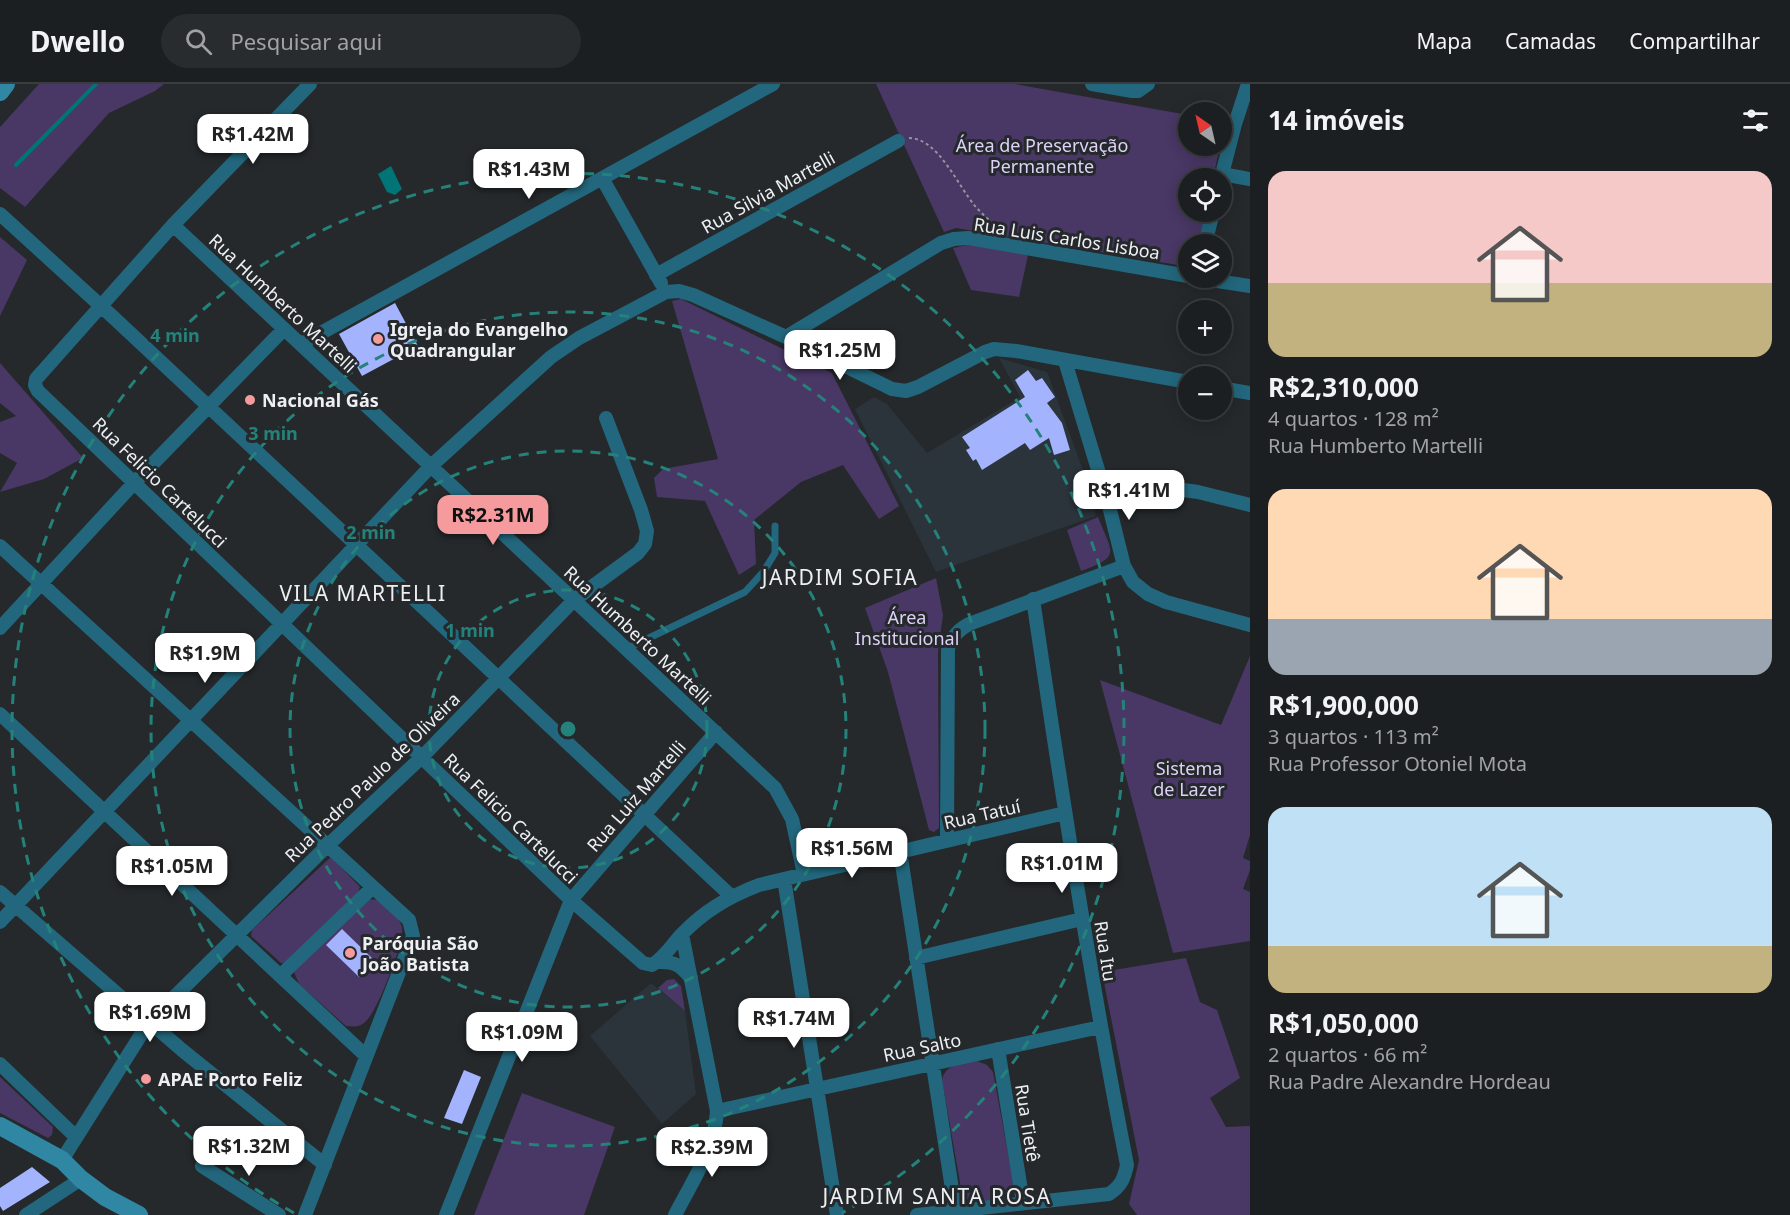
<!DOCTYPE html>
<html lang="pt">
<head>
<meta charset="utf-8">
<style>
	body { margin:0; font-family:"Noto Sans",sans-serif; background:#292c2e; color:#f1f3f6; height:100vh; display:flex; flex-direction:column; font-size:22px; white-space:nowrap }
	* { box-sizing:border-box; margin:0 }
	p { font-size:20px; color:#a0a2a5 }
	.icon { flex:none; width:33px; height:33px; fill:none; stroke:currentColor; stroke-width:2; stroke-linecap:round; stroke-linejoin:round }
	.map { position:relative; flex:1; overflow:hidden }
	.side { display:flex; flex-direction:column; background:#1c1f21; width:540px }
	.side>* { flex:none }
	.needle { width:39px; rotate:326deg }
	.controls { position:absolute; left:1178px; top:18px; display:grid; gap:12px }
	.controls a { display:grid; place-items:center; width:54px; height:54px; border-radius:50%; background:#1c1f21; box-shadow:0 3px 15px #0003,0 0 0 2px #3a3d3f; font-size:30px }
	.price { position:absolute; translate:-50% -51px; padding:0 14px; border-radius:12px; background:#fff; color:#222; font-size:20px; line-height:39px; filter:drop-shadow(0 2px 3px #0008) }
	.price::after { content:''; position:absolute; left:50%; top:36px; width:18px; height:14px; margin-left:-9px; background:inherit; clip-path:polygon(0 0,100% 0,50% 100%) }
	.price.on { background:#f59b9d; color:#111 }
	ul { padding:0; list-style:none }
	li { display:grid; align-content:center; gap:12px; height:318px; padding:0 18px }
	li span { display:grid; place-items:center; height:186px; border-radius:18px; color:#555 }
	li>.icon { margin-inline-start:auto }
	span .icon { width:108px; height:108px; fill:#fffc; stroke-width:1 }
	li b { font-size:26px }
	h2 { display:flex; justify-content:space-between; align-items:center; height:72px; padding:0 18px; font-size:26px }
	header { display:flex; align-items:center; gap:36px; box-sizing:border-box; height:84px; padding:0 30px; background:#1c1f21; border-bottom:2px solid #3a3d3f }
	header strong { font-size:28px }
	nav { display:flex; gap:33px; margin-inline-start:auto; font-size:21px }
	.search { width:420px; height:54px; background:#292c2e; display:flex; align-items:center; gap:15px; box-sizing:border-box; padding:0 21px; border-radius:33px; color:#a0a2a5; font-size:22px }
	main { display:flex; flex:1; min-height:0 }
	.map>svg:first-child { display:block }
	.built { fill:#2b333b }
	.green { fill:#493765 }
	.water { fill:#007476 }
	.lines { fill:none; stroke-linecap:round; stroke-linejoin:round }
	.stream { stroke:#007476; stroke-width:4 }
	.building { fill:#a4b3fe }
	.path { stroke:#939699; stroke-width:2; stroke-dasharray:3 3; stroke-linecap:butt }
	.lane { stroke:#22677d; stroke-width:7 }
	.street { stroke:#22677d; stroke-width:14 }
	.secondary { stroke:#3087a3; stroke-width:18 }
	.ring { fill:none; stroke:#25827b; stroke-width:3; stroke-dasharray:10 8 }
	.poi-dot { fill:#f59b9d; stroke:#25292c; stroke-width:2 }
	.labels { text-anchor:middle; dominant-baseline:central; stroke-width:6; stroke-linejoin:round; paint-order:stroke }
	.park-label { font-size:18px; fill:#ded1f8; stroke:#25292c }
	.street-label { font-size:18px; fill:#edeff2; stroke:#25292c }
	.poi-label { font-size:18px; font-weight:bold; fill:#edeff2; stroke:#25292c; text-anchor:start }
	.quarter-label { font-size:21px; letter-spacing:1.5px; fill:#edeff2; stroke:#25292c }
	.centre { fill:#25827b; stroke:#25292c; stroke-width:3 }
	.ring-label { font-size:18px; text-anchor:middle; font-weight:bold; fill:#25827b; stroke:#25292c; stroke-width:6; stroke-linejoin:round; paint-order:stroke }
</style>
</head>
<body>
<header>
<strong>Dwello</strong>
<div class="search"><svg class="icon" aria-label="search" viewBox="0 0 24 24"><circle cx="10" cy="10" r="6"/><path d="M15 15l6 6"/></svg>Pesquisar aqui</div>
<nav><a>Mapa</a><a>Camadas</a><a>Compartilhar</a></nav>
</header>
<main>
<div class="map">
<svg width="1250" height="1131" viewBox="0 0 1250 1131">
	<rect width="100%" height="100%" fill="#25292c"/>
	<path class="built" d="M999,274L1047,288L1084,389L1096,432L936,488L855,325L874,313L887,320L927,369L1020,313Z
		M651,899L685,927L696,1010L662,1040L590,952Z"/>
	<path class="green" d="M39,0H164L155,7L109,29L25,123L0,104V43Z
		M876,0H1015L1188,31V62H1220L1213,94H1188V128H1206L1199,160H1188V179L1184,182L956,144L944,148Z
		M0,153L27,176L0,232Z
		M968,161L1028,171L1019,213L971,206L953,164Z
		M681,215L832,289L899,422L879,435L843,381L801,398L754,436L756,480L739,491L705,417L657,413L654,394L663,385L718,375L672,217Z
		M0,279L83,374L44,395L0,408L17,379L0,369V338L16,332L0,319Z
		M1098,433C1112,469 1122,472 1081,487L1067,446Z
		M936,494L943,531L938,568L939,744L934,748L929,746L888,588L865,524Z
		M1250,572V751L1243,774L1250,777V786L1243,805L1250,808V857L1173,869L1100,596L1221,641Z
		M331,773L360,803L358,809L287,880L281,879L251,852L252,846Z
		M368,815L379,816C387,824 400,832 402,844C405,857 377,927 367,936C361,943 355,943 346,942L299,900L294,888L357,823Z
		M1186,874L1200,918L1217,926L1240,994L1210,1014L1226,1043L1250,1042V1131H1137L1129,1120L1139,1076L1102,888Z
		M674,895L681,902L685,927L658,904L667,896Z
		M977,977L987,981L993,988L1014,1102C1011,1106 1009,1112 1006,1115C994,1124 969,1122 962,1110L942,996C945,980 963,978 977,977Z
		M0,993L53,1043L52,1051L48,1054L0,1029Z
		M522,1009L615,1043L584,1131H474Z"/>
	<path class="water" d="M391,82L402,105L395,111L387,108L378,90Z"/>
	<g class="lines">
		<path class="stream" d="M16,81L96,0"/>
	</g>
	<path class="building" d="M395,219L418,262L362,292L339,250Z
		M1028,286L1036,297L1042,294L1055,313L1047,319L1062,339L1070,366L1054,371L1049,354L1030,366L1025,359L982,386L976,375L973,377L966,366L970,364L962,353L1025,313L1015,296Z
		M342,845L375,877L359,893L326,861Z
		M464,986L481,993L462,1040L444,1034Z
		M32,1083L50,1098L3,1127L0,1122V1104Z"/>
	<g class="lines">
		<path class="path" d="M909,54C938,54 958,102 975,122C983,131 992,139 1002,147"/>
		<path class="lane" d="M628,564L745,508L764,487L775,469V442"/>
		<path class="street" d="M310,0L173,141L36,295L35,301L38,307L571,816L643,879L652,881C664,874 672,861 681,851C704,827 728,813 759,801L1065,729
			M1092,0L1132,7H1138L1148,0
			M1222,90L1250,95
			M602,94L661,199
			M1221,94L1235,40L1248,0
			M0,130L113,233L731,812
			M173,141L775,704L792,735L804,790
			M1205,160L1213,128
			M656,191L898,57
			M1198,194L1250,202
			M786,253L941,159L954,155L968,154L1188,192
			M301,260L773,0
			M1065,277L1109,422L1124,482L1133,498L1148,510L1166,518L1250,541
			M1221,304L1250,309
			M1101,395L1198,408L1250,421
			M0,462L409,836L413,852L305,1131
			M0,544L134,399L284,245
			M0,630L366,972
			M947,756L948,564C953,552 958,546 969,540L1124,482
			M900,767L956,1131
			M784,795L837,1131
			M0,808L182,966L325,1081
			M0,838L431,382L551,273L579,254L666,208L679,207L693,211L786,253L892,305L906,307L918,303L985,268L994,265L1016,267L1188,298
			M916,874L1082,835
			M658,878C675,877 681,882 691,894
			M280,892L372,804
			M998,965L1023,1118
			M0,980L76,1053
			M717,1027L1100,943
			M62,1076L149,938L326,763L422,673L574,516L638,469L645,460L647,447L641,426L606,334
			M202,1082L279,1131
			M26,1131L81,1095
			M446,1131L571,816L716,648
			M675,1131C692,1098 715,1064 717,1027L682,850
			M917,1131L1109,1110C1121,1102 1124,1095 1127,1081C1090,893 1061,705 1033,515"/>
		<path class="secondary" d="M0,8L6,0
			M0,1042L62,1076L81,1095L105,1113L139,1131"/>
	</g>
	<g class="ring">
		<circle cx="568" cy="645" r="139"/>
		<circle cx="568" cy="645" r="278"/>
		<circle cx="568" cy="645" r="417"/>
		<path d="M294 1129A556 556 0 1 1 842 1129"/>
	</g>
	<g class="poi-dot">
		<circle cx="378" cy="255" r="6"/>
		<circle cx="250" cy="316" r="6"/>
		<circle cx="350" cy="869" r="6"/>
		<circle cx="146" cy="995" r="6"/>
	</g>
	<g class="labels">
		<g class="park-label">
			<text x="1042" y="61">Área de Preservação<tspan x="1042" dy="21">Permanente</tspan></text>
			<text x="907" y="533">Área<tspan x="907" dy="21">Institucional</tspan></text>
			<text x="1189" y="684">Sistema<tspan x="1189" dy="21">de Lazer</tspan></text>
		</g>
		<g class="street-label">
			<text transform="translate(768 108) rotate(-29)">Rua Silvia Martelli</text>
			<text transform="translate(1067 154) rotate(9)">Rua Luis Carlos Lisboa</text>
			<text transform="translate(283 219) rotate(43)">Rua Humberto Martelli</text>
			<text transform="translate(160 398) rotate(44)">Rua Felicio Cartelucci</text>
			<text transform="translate(638 551) rotate(43)">Rua Humberto Martelli</text>
			<text transform="translate(372 693) rotate(-44)">Rua Pedro Paulo de Oliveira</text>
			<text transform="translate(636 712) rotate(-49)">Rua Luiz Martelli</text>
			<text transform="translate(982 730) rotate(-13)">Rua Tatuí</text>
			<text transform="translate(511 734) rotate(44)">Rua Felicio Cartelucci</text>
			<text transform="translate(1106 867) rotate(81)">Rua Itu</text>
			<text transform="translate(922 963) rotate(-12)">Rua Salto</text>
			<text transform="translate(1028 1039) rotate(81)">Rua Tietê</text>
		</g>
		<g class="poi-label">
			<text x="390" y="245">Igreja do Evangelho<tspan x="390" dy="21">Quadrangular</tspan></text>
			<text x="262" y="316">Nacional Gás</text>
			<text x="362" y="859">Paróquia São<tspan x="362" dy="21">João Batista</tspan></text>
			<text x="158" y="995">APAE Porto Feliz</text>
		</g>
		<g class="quarter-label">
			<text x="840" y="493">JARDIM SOFIA</text>
			<text x="363" y="509">VILA MARTELLI</text>
			<text x="937" y="1112">JARDIM SANTA ROSA</text>
		</g>
	</g>
	<circle cx="568" cy="645" r="9" class="centre"/>
	<g class="ring-label">
		<text x="175" y="258">4 min</text>
		<text x="273" y="356">3 min</text>
		<text x="371" y="455">2 min</text>
		<text x="470" y="553">1 min</text>
	</g>
</svg>
<div class="controls">
<a><svg class="needle" viewBox="-14 -14 28 28"><path d="M0-13l5 13h-10z" fill="#e53935"/><path d="M0 13l5-13h-10z" fill="#a0a2a5"/></svg></a>
<a><svg class="icon" aria-label="locate" viewBox="0 0 24 24"><circle cx="12" cy="12" r="6"/><path d="M12 2v4M12 18v4M2 12h4M18 12h4"/></svg></a>
<a><svg class="icon" aria-label="layers" viewBox="0 0 24 24"><path d="M12 4l9 5-9 5-9-5zM3 14l9 5 9-5"/></svg></a>
<a>+</a>
<a>−</a>
</div>
<b class="price" style="left:253px;top:81px">R$1.42M</b>
<b class="price" style="left:529px;top:116px">R$1.43M</b>
<b class="price" style="left:840px;top:297px">R$1.25M</b>
<b class="price" style="left:1129px;top:437px">R$1.41M</b>
<b class="price on" style="left:493px;top:462px">R$2.31M</b>
<b class="price" style="left:205px;top:600px">R$1.9M</b>
<b class="price" style="left:852px;top:795px">R$1.56M</b>
<b class="price" style="left:1062px;top:810px">R$1.01M</b>
<b class="price" style="left:172px;top:813px">R$1.05M</b>
<b class="price" style="left:150px;top:959px">R$1.69M</b>
<b class="price" style="left:794px;top:965px">R$1.74M</b>
<b class="price" style="left:522px;top:979px">R$1.09M</b>
<b class="price" style="left:249px;top:1093px">R$1.32M</b>
<b class="price" style="left:712px;top:1094px">R$2.39M</b>
</div>
<section class="side">
<h2>14 imóveis<svg class="icon" aria-label="filters" viewBox="0 0 24 24"><path d="M4 7h16M4 17h16"/><circle cx="9" cy="7" r="2"/><circle cx="15" cy="17" r="2"/></svg></h2>
<ul>
<li><span style="background:linear-gradient(#f6c9c9 60%,#c2b280 0)"><svg class="icon" aria-label="home" viewBox="0 0 24 24"><path d="M3 11l9-7 9 7M6 9v11h12V9"/></svg></span><div><b>R$2,310,000</b><p>4 quartos · 128 m²</p><p>Rua Humberto Martelli</p></div></li>
<li><span style="background:linear-gradient(#ffd9b3 70%,#9aa5b1 0)"><svg class="icon" aria-label="home" viewBox="0 0 24 24"><path d="M3 11l9-7 9 7M6 9v11h12V9"/></svg></span><div><b>R$1,900,000</b><p>3 quartos · 113 m²</p><p>Rua Professor Otoniel Mota</p></div></li>
<li><span style="background:linear-gradient(#bfe0f5 75%,#c2b280 0)"><svg class="icon" aria-label="home" viewBox="0 0 24 24"><path d="M3 11l9-7 9 7M6 9v11h12V9"/></svg></span><div><b>R$1,050,000</b><p>2 quartos · 66 m²</p><p>Rua Padre Alexandre Hordeau</p></div></li>
</ul>
</section>
</main>
</body>
</html>
